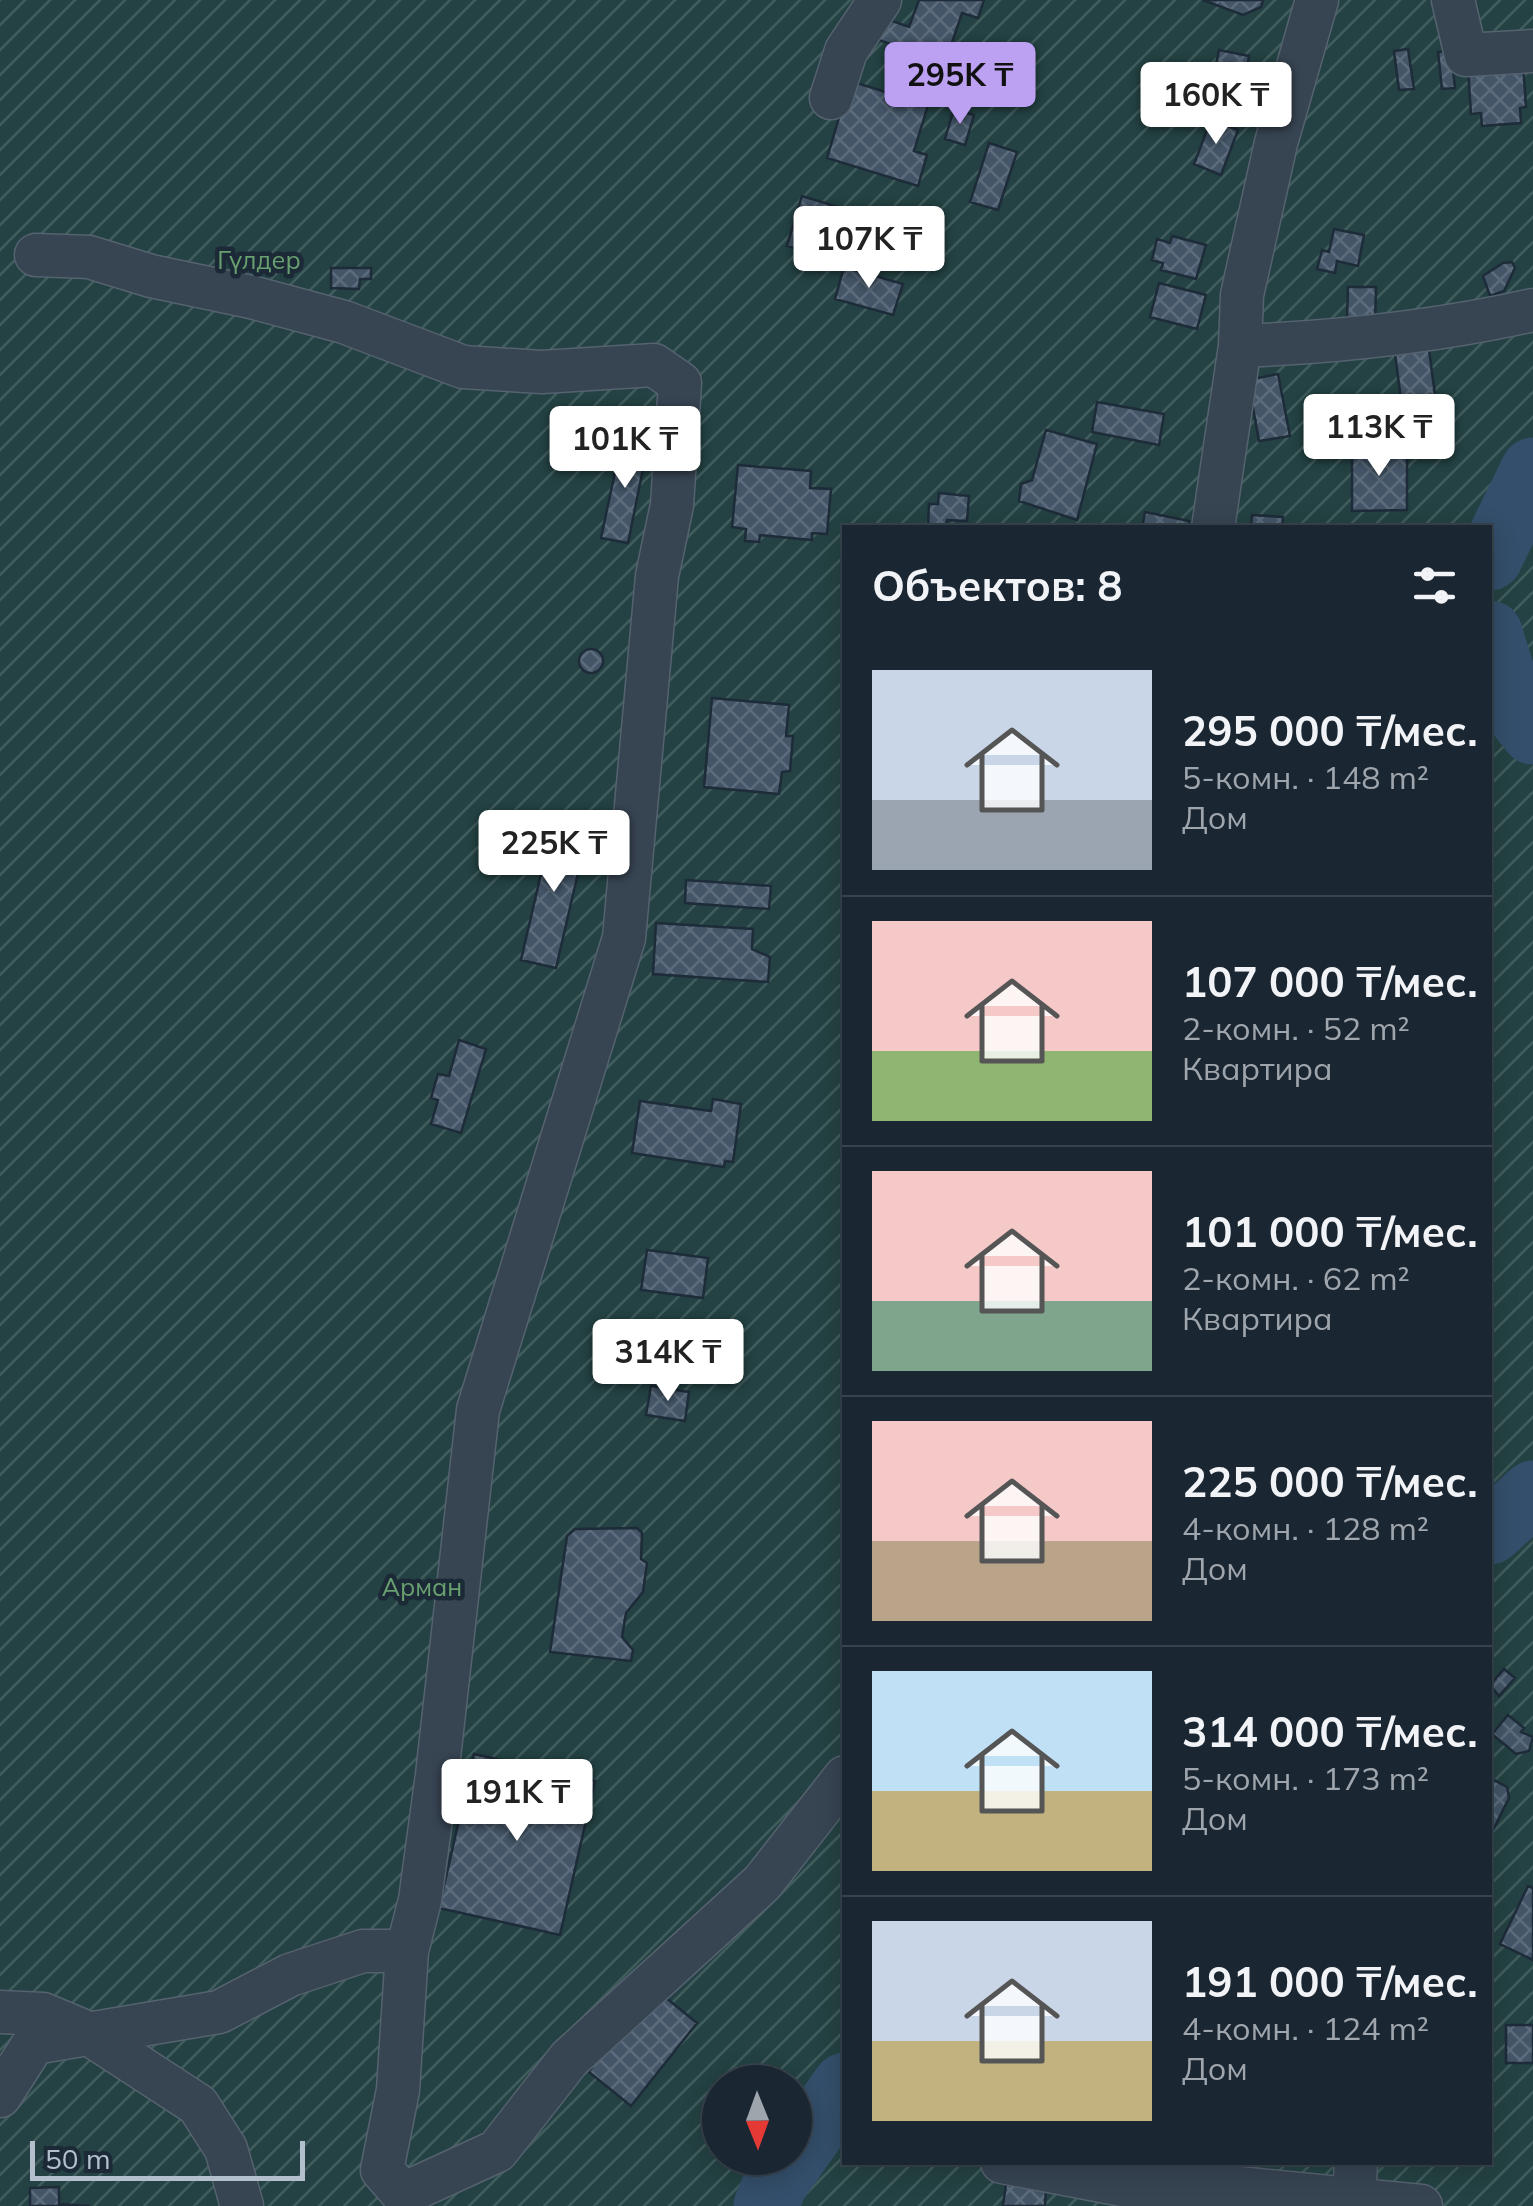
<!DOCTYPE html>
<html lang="ru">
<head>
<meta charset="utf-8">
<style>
	body { margin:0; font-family:Mulish,sans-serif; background:#27323e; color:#f1f3f6; height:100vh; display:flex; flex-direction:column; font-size:38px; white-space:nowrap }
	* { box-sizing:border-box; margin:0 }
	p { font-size:32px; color:#9fa5ac }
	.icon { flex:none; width:55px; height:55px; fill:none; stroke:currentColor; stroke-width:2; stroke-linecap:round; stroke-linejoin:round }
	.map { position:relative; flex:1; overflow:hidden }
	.details { position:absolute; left:842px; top:525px; width:650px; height:1640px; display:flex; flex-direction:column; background:#1a2632; border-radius:0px; box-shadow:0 5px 25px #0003,0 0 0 2px #38434d }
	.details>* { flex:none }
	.needle { width:65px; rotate:179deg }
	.fabs { position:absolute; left:702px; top:2065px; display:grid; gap:20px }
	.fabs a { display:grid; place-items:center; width:110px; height:110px; border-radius:50%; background:#1a2632; box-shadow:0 5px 25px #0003,0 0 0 2px #38434d; font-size:50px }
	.scale { position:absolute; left:30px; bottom:25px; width:275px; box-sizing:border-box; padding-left:10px; border:5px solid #b3bfcc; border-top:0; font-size:28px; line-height:35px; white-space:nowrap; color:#b3bfcc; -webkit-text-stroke:8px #1c2937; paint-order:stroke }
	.price { position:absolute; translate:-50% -85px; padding:0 22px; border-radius:10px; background:#fff; color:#222; font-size:32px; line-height:65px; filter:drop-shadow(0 2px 5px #0008) }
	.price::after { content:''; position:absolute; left:50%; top:60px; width:30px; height:22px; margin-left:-15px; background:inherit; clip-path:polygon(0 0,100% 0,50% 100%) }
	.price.current { background:#bca0f2; color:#111 }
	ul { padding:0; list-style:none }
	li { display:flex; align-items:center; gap:30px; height:250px; padding:0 30px }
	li+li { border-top:2px solid #38434d }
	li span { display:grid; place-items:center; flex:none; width:280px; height:200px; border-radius:0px; color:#555 }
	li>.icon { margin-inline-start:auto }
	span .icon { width:120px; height:120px; fill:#fffc; stroke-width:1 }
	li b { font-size:42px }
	h2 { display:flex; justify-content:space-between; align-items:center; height:120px; padding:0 30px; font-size:42px }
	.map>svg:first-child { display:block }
	.garden { fill:url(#garden-furrows); fill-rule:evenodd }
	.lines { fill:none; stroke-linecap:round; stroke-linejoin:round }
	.river { stroke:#344f6b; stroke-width:65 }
	.building { fill:url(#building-cross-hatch); stroke:#1e2b39; stroke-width:2.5 }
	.minor-casing { stroke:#55626f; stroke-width:45 }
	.minor { stroke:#374452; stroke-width:42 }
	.labels { text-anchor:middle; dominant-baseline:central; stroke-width:9; stroke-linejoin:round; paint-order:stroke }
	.park-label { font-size:25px; fill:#68a070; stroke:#1c2937 }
</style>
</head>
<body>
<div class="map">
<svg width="1533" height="2206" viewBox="0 0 1533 2206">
	<defs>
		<pattern id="garden-furrows" width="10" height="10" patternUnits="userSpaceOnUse" patternTransform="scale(2.5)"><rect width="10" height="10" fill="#244243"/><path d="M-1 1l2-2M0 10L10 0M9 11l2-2" fill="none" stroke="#415c5d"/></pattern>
		<pattern id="building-cross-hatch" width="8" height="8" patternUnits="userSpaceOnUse" patternTransform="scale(2.5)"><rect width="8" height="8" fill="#435567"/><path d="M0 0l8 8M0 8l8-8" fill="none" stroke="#5c6c7c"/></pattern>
	</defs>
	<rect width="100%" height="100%" fill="#223342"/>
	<path class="garden" d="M0,0H1533V2206H0ZM845,528H1490V2162H845ZM720,2082H795V2158H720Z"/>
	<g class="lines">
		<path class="river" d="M1490,558L1533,470
			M1490,633L1513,707L1533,732
			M1490,1532L1533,1493
			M795,2155L845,2085
			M766,2206L775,2183L793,2158"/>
	</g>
	<path class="building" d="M919,0H984L978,18L962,13L945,63L873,38L881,17L909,27Z
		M1203,0H1263L1261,7L1243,15Z
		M1408,49L1414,89L1399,90L1394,51Z
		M1219,50L1249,56L1244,86L1213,81Z
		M1451,51L1455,88L1442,89L1438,52Z
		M1523,64L1526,107L1520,108L1521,123L1482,126L1481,113L1471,114L1468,68Z
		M850,81L928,105L914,151L927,155L918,186L827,158Z
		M954,109L974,115L965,145L945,139Z
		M1211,120L1238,130L1221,175L1194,164Z
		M989,143L1017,152L998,210L970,202Z
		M802,196L838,207L823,256L787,246Z
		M1334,229L1364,235L1358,266L1337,261L1335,273L1317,269L1322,250L1329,252Z
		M1172,236L1206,245L1196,279L1161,270L1163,263L1152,260L1157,239L1170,243Z
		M1512,262L1515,268L1504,291L1490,296L1483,276L1503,263Z
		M844,267L903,284L893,315L835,299Z
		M331,268H371V279H360L359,289L331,288Z
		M1159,283L1206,295L1197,329L1150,317Z
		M1348,287H1376L1375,322L1347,321Z
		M1428,342L1436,403L1402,407L1394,346Z
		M1278,374L1290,436L1259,441L1248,380Z
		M1097,402L1164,414L1159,445L1092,432Z
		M1046,430L1097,444L1077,520L1019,501L1021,484L1032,480Z
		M622,439L648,444L628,543L601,538Z
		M1407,446V510L1352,511V447Z
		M738,465L811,471L810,488L831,489L827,534L812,533V540L760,535L759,542L745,541L746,529L732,527Z
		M939,493L969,496L967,521L947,520L946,527L928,526L929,504H938Z
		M1145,512L1189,521L1188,528H1142Z
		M1252,515L1283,517L1282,528H1251Z
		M579 661a12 12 0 1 1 24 0a12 12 0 1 1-24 0Z
		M712,698L789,705L786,736H793L790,771L782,772L779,794L704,787Z
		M553,822L588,830L556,968L521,960Z
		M686,880L771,886L769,909L685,903Z
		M656,923L753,929L752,949L770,957L768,982L653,974Z
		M459,1040L486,1049L461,1133L431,1124L438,1100L431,1098L438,1074L449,1076Z
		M713,1099L741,1104L733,1162L725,1161L724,1167L632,1153L640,1101L711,1111Z
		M647,1250L708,1258L703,1298L641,1290Z
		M651,1386L689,1392L685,1421L646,1415Z
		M637,1528L642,1533L641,1559L647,1563L643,1592L626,1613L622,1637L633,1650L631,1661L550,1652L567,1536L575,1529Z
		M1504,1669L1515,1678L1499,1696L1490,1685Z
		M1508,1715L1524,1728L1521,1732L1533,1737L1529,1751L1516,1754L1492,1734Z
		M474,1754L595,1781L560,1935L439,1908Z
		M1490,1778L1507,1787L1509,1798L1493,1830Z
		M1528,1886L1533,1888V1960L1500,1944Z
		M649,1984L697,2023L631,2106L589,2072Z
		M1506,2025H1533V2063H1506Z
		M1006,2184L1046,2188L1045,2206H1003Z
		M59,2187V2204L90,2206H30V2188Z"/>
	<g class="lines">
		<g class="minor-casing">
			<path id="minor" d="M1453,0L1466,55L1533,51
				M831,98L846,51L880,0
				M36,255L89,257L151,276L251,297L344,322L463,367L542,372L654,365L680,383L672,505L657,576L624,938L478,1410L437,1775L420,1900L407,1951L398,2090L382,2170L403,2194L497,2151L569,2059L762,1883L845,1777
				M1240,346C1339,342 1436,332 1533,310
				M1213,528L1240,346L1242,295L1276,143L1317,0
				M0,2012L43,2014L86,2032L198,2105L226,2149L242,2206
				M0,2096L34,2043L219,2012L290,1975L363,1951H407
				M1002,2162L1138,2188L1218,2186L1421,2206
				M1354,2199L1356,2162"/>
		</g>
		<use href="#minor" class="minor"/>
	</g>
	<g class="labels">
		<g class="park-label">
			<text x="259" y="259">Гүлдер</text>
			<text x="422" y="1586">Арман</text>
		</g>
	</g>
</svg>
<div class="fabs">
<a><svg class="needle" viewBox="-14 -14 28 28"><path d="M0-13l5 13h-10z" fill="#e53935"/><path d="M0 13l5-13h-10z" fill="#9fa5ac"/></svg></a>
</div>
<div class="scale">50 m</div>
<b class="price current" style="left:960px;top:127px">295K ₸</b>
<b class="price" style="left:1216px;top:147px">160K ₸</b>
<b class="price" style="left:869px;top:291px">107K ₸</b>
<b class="price" style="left:1379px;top:479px">113K ₸</b>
<b class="price" style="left:625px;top:491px">101K ₸</b>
<b class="price" style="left:554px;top:895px">225K ₸</b>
<b class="price" style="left:668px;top:1404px">314K ₸</b>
<b class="price" style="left:517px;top:1844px">191K ₸</b>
<section class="details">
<h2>Объектов: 8<svg class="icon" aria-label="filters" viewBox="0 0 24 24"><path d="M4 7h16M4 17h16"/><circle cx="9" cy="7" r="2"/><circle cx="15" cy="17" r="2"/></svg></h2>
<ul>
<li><span style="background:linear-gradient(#c9d6e8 65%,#9aa5b1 0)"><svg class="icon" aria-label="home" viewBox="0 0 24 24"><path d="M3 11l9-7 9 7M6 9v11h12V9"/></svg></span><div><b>295 000 ₸/мес.</b><p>5-комн. · 148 m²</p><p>Дом</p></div></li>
<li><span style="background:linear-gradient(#f6c9c9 65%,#8fb573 0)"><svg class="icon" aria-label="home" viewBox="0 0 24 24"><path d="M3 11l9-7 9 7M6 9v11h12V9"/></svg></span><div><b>107 000 ₸/мес.</b><p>2-комн. · 52 m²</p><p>Квартира</p></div></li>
<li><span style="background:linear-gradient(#f6c9c9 65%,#7fa58c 0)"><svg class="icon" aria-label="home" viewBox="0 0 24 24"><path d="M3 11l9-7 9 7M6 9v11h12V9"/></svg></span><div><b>101 000 ₸/мес.</b><p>2-комн. · 62 m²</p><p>Квартира</p></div></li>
<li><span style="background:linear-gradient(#f6c9c9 60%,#b9a48a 0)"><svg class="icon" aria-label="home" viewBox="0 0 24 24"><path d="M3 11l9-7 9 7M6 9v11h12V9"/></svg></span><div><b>225 000 ₸/мес.</b><p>4-комн. · 128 m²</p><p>Дом</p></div></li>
<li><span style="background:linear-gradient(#bfe0f5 60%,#c2b280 0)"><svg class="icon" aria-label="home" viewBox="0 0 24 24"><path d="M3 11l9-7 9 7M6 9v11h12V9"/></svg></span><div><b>314 000 ₸/мес.</b><p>5-комн. · 173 m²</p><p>Дом</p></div></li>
<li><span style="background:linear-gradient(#c9d6e8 60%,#c2b280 0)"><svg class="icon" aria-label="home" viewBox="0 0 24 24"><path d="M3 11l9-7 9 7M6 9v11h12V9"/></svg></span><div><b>191 000 ₸/мес.</b><p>4-комн. · 124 m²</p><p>Дом</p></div></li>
</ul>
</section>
</div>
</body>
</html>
